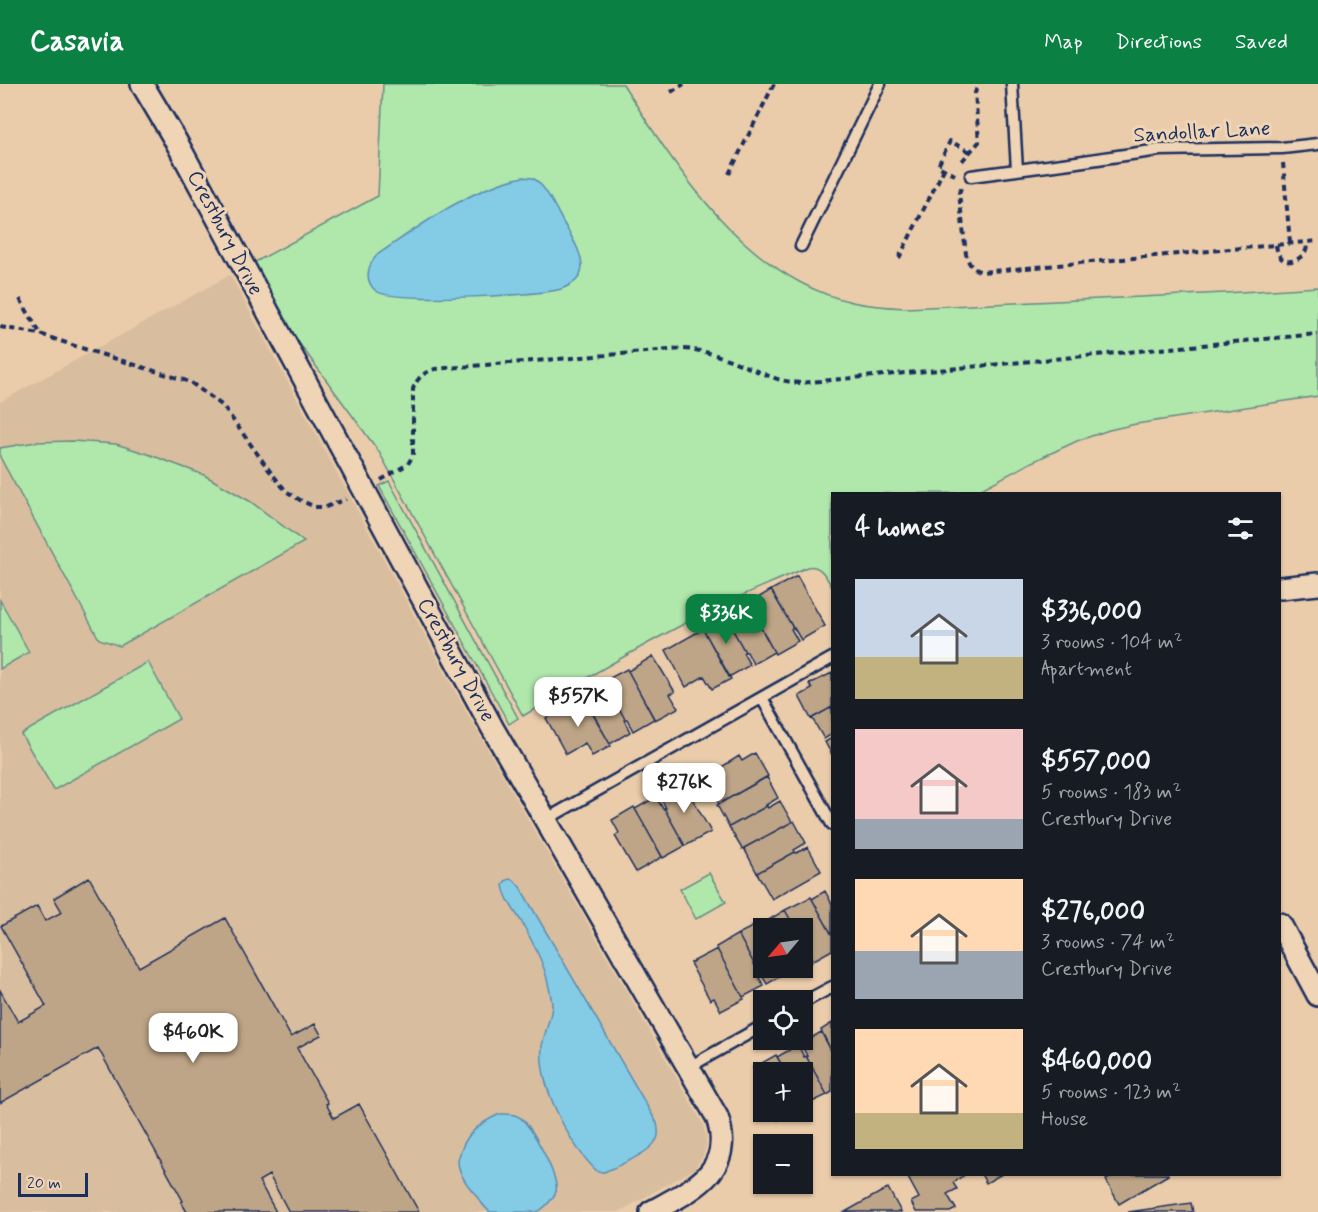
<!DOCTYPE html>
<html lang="en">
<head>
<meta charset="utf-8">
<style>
	body { margin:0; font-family:Mynerve,sans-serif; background:#20242c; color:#f1f3f6; height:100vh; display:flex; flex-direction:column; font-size:22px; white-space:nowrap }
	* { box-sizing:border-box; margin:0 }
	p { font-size:20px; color:#9ea1a6 }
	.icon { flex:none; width:33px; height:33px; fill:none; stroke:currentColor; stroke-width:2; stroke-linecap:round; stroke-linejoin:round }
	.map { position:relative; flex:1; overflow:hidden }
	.side { position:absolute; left:831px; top:408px; width:450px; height:684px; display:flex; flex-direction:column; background:#171b24; border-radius:0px; box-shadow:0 2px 4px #0004 }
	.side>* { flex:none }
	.needle { width:39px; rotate:241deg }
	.tools { position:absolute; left:753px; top:834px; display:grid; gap:12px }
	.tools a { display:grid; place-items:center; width:60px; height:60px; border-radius:0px; background:#171b24; box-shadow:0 2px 4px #0004; font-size:30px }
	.scale { position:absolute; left:18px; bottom:15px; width:70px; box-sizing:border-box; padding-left:6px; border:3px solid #1b2f5e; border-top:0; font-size:16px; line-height:21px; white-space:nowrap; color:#1b2f5e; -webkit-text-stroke:4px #efd4b6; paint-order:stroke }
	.price { position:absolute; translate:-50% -51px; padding:0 14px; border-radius:12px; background:#fff; color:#222; font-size:20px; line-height:39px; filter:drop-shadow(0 2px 3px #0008) }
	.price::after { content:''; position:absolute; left:50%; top:36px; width:18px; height:14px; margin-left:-9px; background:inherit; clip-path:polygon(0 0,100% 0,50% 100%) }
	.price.active { background:#0b8043; color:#fff }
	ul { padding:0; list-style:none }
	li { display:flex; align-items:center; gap:18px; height:150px; padding:0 24px }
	li span { display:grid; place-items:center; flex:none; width:168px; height:120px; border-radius:0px; color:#555 }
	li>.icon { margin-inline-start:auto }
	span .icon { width:72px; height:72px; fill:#fffc; stroke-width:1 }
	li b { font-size:26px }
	h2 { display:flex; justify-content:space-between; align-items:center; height:72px; padding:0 24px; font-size:26px }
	header { display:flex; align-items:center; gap:36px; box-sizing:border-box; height:84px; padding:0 30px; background:#0b8043; color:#fff }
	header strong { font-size:28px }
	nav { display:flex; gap:33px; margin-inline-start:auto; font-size:21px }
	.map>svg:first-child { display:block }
	.built { fill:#d9bd9f }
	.green { fill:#b0e7aa; stroke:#668b84; stroke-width:1.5 }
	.water { fill:#84cbe6; stroke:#5a8db0; stroke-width:1.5 }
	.building { fill:#bea587; stroke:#1b2f5e; stroke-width:1.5 }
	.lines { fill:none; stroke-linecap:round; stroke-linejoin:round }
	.lane-casing { stroke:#1b2f5e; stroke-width:15 }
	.street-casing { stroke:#1b2f5e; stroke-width:26 }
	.path { stroke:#1b2f5e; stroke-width:4; stroke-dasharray:6 4.5; stroke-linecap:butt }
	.lane { stroke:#efd4b6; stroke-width:10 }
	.street { stroke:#efd4b6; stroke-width:21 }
	.labels { text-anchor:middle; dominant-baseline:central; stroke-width:6; stroke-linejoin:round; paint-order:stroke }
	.street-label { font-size:21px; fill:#1b2f5e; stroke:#efd4b6 }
</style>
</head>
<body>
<header>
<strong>Casavia</strong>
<nav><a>Map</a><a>Directions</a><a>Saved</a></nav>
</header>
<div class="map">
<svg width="1318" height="1128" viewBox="0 0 1318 1128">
	<rect width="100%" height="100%" fill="#eaccaa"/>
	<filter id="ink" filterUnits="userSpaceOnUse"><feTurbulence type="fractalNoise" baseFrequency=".0167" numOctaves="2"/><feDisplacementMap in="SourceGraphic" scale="12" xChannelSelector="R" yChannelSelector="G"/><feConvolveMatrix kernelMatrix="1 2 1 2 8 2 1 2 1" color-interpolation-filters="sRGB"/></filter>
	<g filter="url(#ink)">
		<path class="built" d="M230,191L468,631L703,1040L706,1051V1063L703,1072L694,1085L619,1128H0V318Z"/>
		<path class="green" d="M383,0H623C677,86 746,194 852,218C870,222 888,223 906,224L1225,209L1318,203V312L1136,340L1109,346L1077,357L1032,378L974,409L832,410V503C826,493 821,480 807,483C775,498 742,510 711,526C647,558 584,595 523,632L379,368L244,184L378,112Z
			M72,357L116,360L148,370L204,391L251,418L304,458L120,562L99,555L0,373V364L36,358Z
			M389,397L518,634L509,640L379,402Z
			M0,516L29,568L0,585Z
			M148,578L179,635L54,706L21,650Z
			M709,789L726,818L696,835L680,805Z"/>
		<path class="water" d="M523,93C526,94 529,93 532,94C544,98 557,127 563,138C570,150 586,174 581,188C579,197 569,202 561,205C539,212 391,219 376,207C363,196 368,181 377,171C421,141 470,104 523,93Z
			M510,795L514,796L520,803L657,1039C658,1046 660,1052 655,1058C649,1069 616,1083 604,1088H598C570,1062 538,1002 542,962C544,950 551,934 552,922C552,915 548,899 546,891C541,873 530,853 521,837C514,826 505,814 503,801L505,797Z
			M500,1030C507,1030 513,1029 519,1033C531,1039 559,1094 556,1107C554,1114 544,1125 537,1128C531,1128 499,1128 490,1128C484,1123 479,1116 475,1110C467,1101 458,1089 458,1077C458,1074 460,1070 461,1067C467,1048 482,1038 500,1030Z"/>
		<path class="building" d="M797,492L825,542L801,556L794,544H793L771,506Z
			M771,506L793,544L791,545L798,557L775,570L748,520Z
			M747,518L774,568L753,580L747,568H745L724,530Z
			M724,530L745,568L743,569L750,581L729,593L702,543Z
			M703,545L731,595L712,605L704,592L686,603L666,566Z
			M653,572L675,608L670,610L678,624L655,636L628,587Z
			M627,585L654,635L633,647L627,635H625L604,597Z
			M832,589V623L811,635L799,612L812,605L809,600Z
			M604,597L625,635L624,636L630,648L610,660L582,610Z
			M583,613L611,662L592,672L585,659L566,670L546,634Z
			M832,623V650L824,655L812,634Z
			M832,654V671L825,658Z
			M755,669L768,692L719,720L704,694L739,672L742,677Z
			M767,693L778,714L766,721L767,722L729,743L717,721Z
			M683,698L711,748L685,762L664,724H666L659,711Z
			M656,713L663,725L664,724L685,762L663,774L635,725Z
			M780,717L792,738L742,765L729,743L767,722L768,724Z
			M634,723L662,773L636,788L615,752L619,749L612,736Z
			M794,737L806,759L794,766L795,768L757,789L744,764Z
			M808,763L821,787L772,815L757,789L795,768L796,769Z
			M89,793L139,883L225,834L291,953L315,940L321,951L297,964L328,1019L326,1020L334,1034L359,1020L419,1128H289L269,1091L259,1097L276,1128H187L181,1118L183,1117L98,964L0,1019V906L18,938L46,922L1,842L37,822L45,837L62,828L54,814Z
			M825,807L832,820V851L812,815Z
			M811,813L832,851V866L814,876L802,858V844H795L785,826Z
			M785,826L795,844H764L762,840Z
			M760,839L764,844V884H785L788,888L767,900L760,888L759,889L738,850Z
			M738,850L759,889L757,890L764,902L743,913L716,863Z
			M802,858L812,878L802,883Z
			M717,865L744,915L721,927L714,914L710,916L690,879Z
			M785,884H801L789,890Z
			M832,939V968L821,946Z
			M821,948L832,968V1008L827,1011L806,972H807L801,960Z
			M798,961L804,973L806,972L827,1011L804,1022L802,1019V988H786L777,973Z
			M776,971L786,988H764V1013L756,1000L761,997L753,984Z
			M773,1028H793L778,1036Z
			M906,1090H966L953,1099L957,1105L947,1110L956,1125L950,1128H916L911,1118L919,1114Z
			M981,1090H1002L986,1099Z
			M1112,1090H1168V1091L1119,1120L1106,1096L1113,1092Z
			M888,1104L901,1128H845Z
			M1191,1119L1193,1128H1128Z"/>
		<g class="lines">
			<g class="lane-casing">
				<path id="lane" d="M1012,0L1017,86
					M971,92L1070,79L1159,66L1282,64L1318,60
					M801,162L880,0
					M762,614L832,740
					M545,736L832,574
					M802,919L832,903
					M689,983L764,941"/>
			</g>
			<g class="street-casing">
				<path id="street" d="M142,0L177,59L493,645L717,1033C736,1088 691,1106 651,1128
					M1280,504L1318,500
					M1280,840L1318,911"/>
			</g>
			<path class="path" d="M671,8L684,0
				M962,77L979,58L975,9L978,0
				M1283,79L1290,159
				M729,90L774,0
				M955,91L938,82L950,57L970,68
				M961,104L959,109L966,170C969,181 972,185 982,188L1318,157
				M1276,161C1276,163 1278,170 1279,171C1284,182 1300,177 1305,168C1307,165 1307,162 1307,158
				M899,174L944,85
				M20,215L40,249
				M0,243L40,250L78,263L190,298L223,322L269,386L286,407L300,416L315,423H326L346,415
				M381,396L408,380L413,371V305C418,293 423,289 435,285L682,265C715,266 742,282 772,293C781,297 791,298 800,299L1318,250"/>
			<use href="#lane" class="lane"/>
			<use href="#street" class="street"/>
		</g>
	</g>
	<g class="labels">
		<g class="street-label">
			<text transform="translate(1202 48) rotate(-3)">Sandollar Lane</text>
			<text transform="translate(225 149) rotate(62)">Crestbury Drive</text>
			<text transform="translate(456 576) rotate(61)">Crestbury Drive</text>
		</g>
	</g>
</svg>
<div class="tools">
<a><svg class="needle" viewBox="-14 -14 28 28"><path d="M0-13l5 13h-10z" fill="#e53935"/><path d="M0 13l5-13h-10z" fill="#9ea1a6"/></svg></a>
<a><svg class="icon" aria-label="locate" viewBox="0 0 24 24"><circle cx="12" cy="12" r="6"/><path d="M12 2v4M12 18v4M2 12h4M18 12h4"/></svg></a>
<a>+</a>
<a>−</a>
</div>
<div class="scale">20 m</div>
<b class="price active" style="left:726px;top:561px">$336K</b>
<b class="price" style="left:578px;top:644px">$557K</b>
<b class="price" style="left:684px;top:730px">$276K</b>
<b class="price" style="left:193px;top:980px">$460K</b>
<section class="side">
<h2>4 homes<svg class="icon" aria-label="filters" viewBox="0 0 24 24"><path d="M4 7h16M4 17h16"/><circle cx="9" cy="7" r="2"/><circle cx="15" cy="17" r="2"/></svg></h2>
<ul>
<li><span style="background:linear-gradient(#c9d6e8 65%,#c2b280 0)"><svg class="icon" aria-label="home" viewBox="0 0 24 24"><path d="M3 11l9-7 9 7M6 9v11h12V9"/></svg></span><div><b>$336,000</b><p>3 rooms · 104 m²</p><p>Apartment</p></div></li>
<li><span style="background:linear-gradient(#f6c9c9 75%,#9aa5b1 0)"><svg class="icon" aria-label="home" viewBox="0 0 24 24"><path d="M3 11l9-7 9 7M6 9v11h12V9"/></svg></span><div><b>$557,000</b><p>5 rooms · 183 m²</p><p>Crestbury Drive</p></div></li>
<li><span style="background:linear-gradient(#ffd9b3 60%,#9aa5b1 0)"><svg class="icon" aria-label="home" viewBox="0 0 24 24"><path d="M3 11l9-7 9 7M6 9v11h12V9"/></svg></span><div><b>$276,000</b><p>3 rooms · 74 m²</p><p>Crestbury Drive</p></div></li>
<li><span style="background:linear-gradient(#ffd9b3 70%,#c2b280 0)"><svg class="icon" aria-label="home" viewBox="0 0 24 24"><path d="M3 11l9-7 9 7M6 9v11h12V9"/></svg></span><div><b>$460,000</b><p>5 rooms · 123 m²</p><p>House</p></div></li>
</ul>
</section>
</div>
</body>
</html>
